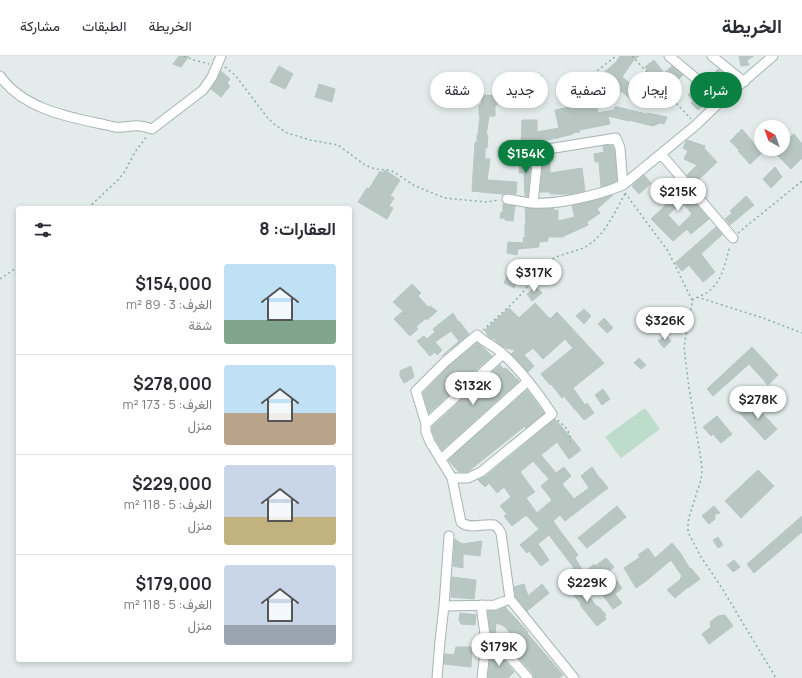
<!DOCTYPE html>
<html lang="ar">
<head>
<meta charset="utf-8">
<style>
	body { margin:0; font-family:Manrope,Vazirmatn,sans-serif; background:#f7f7f7; color:#2b2b33; direction:rtl; height:100vh; display:flex; flex-direction:column; font-size:15px; white-space:nowrap }
	* { box-sizing:border-box; margin:0 }
	p { font-size:13px; color:#7c7c81 }
	.icon { flex:none; width:22px; height:22px; fill:none; stroke:currentColor; stroke-width:2; stroke-linecap:round; stroke-linejoin:round }
	.map { position:relative; flex:1; overflow:hidden; direction:ltr }
	.side { position:absolute; left:16px; top:150px; width:336px; height:456px; display:flex; flex-direction:column; background:#fff; border-radius:4px; box-shadow:0 2px 6px #0003; direction:rtl }
	.side>* { flex:none }
	.guide { position:absolute; left:364px; top:16px; width:378px; height:36px; direction:rtl; display:flex; gap:8px }
	.needle { width:26px; rotate:320deg }
	.fabs { position:absolute; left:754px; top:64px; display:grid; gap:8px }
	.fabs a { display:grid; place-items:center; width:36px; height:36px; border-radius:50%; background:#fff; box-shadow:0 2px 6px #0003; font-size:20px }
	.price { position:absolute; translate:-50% -34px; padding:0 9px; border-radius:14px; background:#fff; color:#222; font-size:13px; line-height:26px; filter:drop-shadow(0 1px 2px #0008) }
	.price::after { content:''; position:absolute; left:50%; top:24px; width:12px; height:9px; margin-left:-6px; background:inherit; clip-path:polygon(0 0,100% 0,50% 100%) }
	.price.on { background:#0b8043; color:#fff }
	ul { padding:0; list-style:none }
	li { display:flex; align-items:center; gap:12px; height:100px; padding:0 16px }
	li+li { border-top:1px solid #e1e1e2 }
	li span { display:grid; place-items:center; flex:none; width:112px; height:80px; border-radius:4px; color:#555 }
	li>.icon { margin-inline-start:auto }
	span .icon { width:48px; height:48px; fill:#fffc; stroke-width:1 }
	li b { font-size:17px }
	h2 { display:flex; justify-content:space-between; align-items:center; height:48px; padding:0 16px; font-size:17px }
	.pill { padding:0 14px; border-radius:18px; background:#fff; box-shadow:0 2px 6px #0003; font-size:14px; line-height:36px }
	.pill.on { background:#0b8043; color:#fff }
	header { display:flex; align-items:center; gap:24px; box-sizing:border-box; height:56px; padding:0 20px; background:#fff; border-bottom:1px solid #e1e1e2 }
	header strong { font-size:19px }
	nav { display:flex; gap:22px; margin-inline-start:auto; font-size:14px }
	.map>svg:first-child { display:block }
	.green { fill:#bddccb }
	.building { fill:#b9c7c3; stroke:#b6c6c2; fill-rule:evenodd }
	.lines { fill:none; stroke-linecap:round; stroke-linejoin:round }
	.minor-casing { stroke:#a6b4b2; stroke-width:11 }
	.path { stroke:#85afa9; stroke-width:1.5; stroke-dasharray:2 3; stroke-linecap:butt }
	.minor { stroke:#fff; stroke-width:9 }
</style>
</head>
<body>
<header>
<strong>الخريطة</strong>
<nav><a>الخريطة</a><a>الطبقات</a><a>مشاركة</a></nav>
</header>
<div class="map">
<svg width="802" height="622" viewBox="0 0 802 622">
	<rect width="100%" height="100%" fill="#e3ecea"/>
	<path class="green" d="M645,352L660,373L621,402L605,381Z"/>
	<path class="building" d="M179,0H189L181,11L173,8Z
		M620,0H639L633,5L622,21L632,29L648,15L645,11L654,4L664,17L672,10L683,19L677,25L666,24L676,37L658,52L650,40L637,48L621,35L619,38L611,32L612,30L600,20L616,6Z
		M739,0H754L747,4L749,9L741,10Z
		M279,10L293,18L285,33L270,26Z
		M718,13L731,24L723,31L711,20Z
		M221,15L230,23L227,27L230,30L221,41L211,33L217,24Z
		M528,19L542,20V40L526,39Z
		M319,28L335,33L332,46L315,41Z
		M698,32L706,38L710,44L698,54L691,47L693,45L688,39Z
		M512,36L517,39L516,45L497,46V49H495V60H489L486,79H488L487,92H485V103H490L487,124L517,126L516,138L508,137L504,138L490,137L472,135L475,86L477,87V79H478L480,59H479V49H481L482,39L504,40V37Z
		M596,45L598,57L614,54L615,51H618L650,59L647,57L667,61L664,68L660,67L653,70L629,64V65L608,60L610,68L579,74L580,76L573,77V78L557,82H558L521,88L522,64H537V76L559,72L555,54L570,51L582,52V48Z
		M742,73L762,97L750,108L738,95L739,94L730,85Z
		M794,78L802,88V102L791,113L771,93H783V87Z
		M687,84L705,90L704,92L717,106L694,128L687,119L697,109L684,103L688,95L683,92Z
		M612,89L614,93L617,125L601,131L599,106H595L594,98L604,96L603,90Z
		M553,98V104L550,105V117L582,112L585,135L569,138H550V136H540L544,100Z
		M520,105H531L528,140H525L524,117H519Z
		M775,111L782,121L771,132L763,123Z
		M385,114L400,124L390,140L394,142L389,150L393,152L387,163L358,146L367,132L369,133L380,115L383,117Z
		M644,119L651,127L639,138L632,130Z
		M673,122L709,163L691,178L687,173L673,185L651,163L666,149L659,139ZM682,146L692,158L679,171L668,159Z
		M613,139L597,153L600,157L587,166L588,169L562,181H548V185L539,186V191L518,193L517,199L507,197L508,186L524,187L523,182L525,181V168H526L525,152L542,153L554,152V155L558,154V165L575,161L572,150L592,145Z
		M746,140L754,149L730,169L725,163L732,157L730,155Z
		M503,148L515,150L513,165L505,164V162H500L501,156L503,157Z
		M716,171L722,179L715,185L701,198L715,216L703,226L689,209L682,215L675,207Z
		M508,217L518,220L514,232L504,227Z
		M412,228L421,237L418,240L428,251L430,250L437,255L427,264L426,262L416,271L418,273L410,280L394,263L403,255L393,246Z
		M536,230L542,237L532,245L527,238Z
		M535,247L550,263L557,256L604,307L573,332L585,349L587,347L594,357L584,364L576,354H575L564,340L562,342L551,328L550,329L541,318L573,292L565,283L543,303L533,292L524,299L534,310L528,316L511,298L515,294L506,292L497,286L494,282L493,283L488,280L485,274L509,252L519,262Z
		M584,253L591,260L584,268L576,260Z
		M453,257L458,266L459,265L469,278L442,300L459,285L451,275L435,286L442,294L437,299L435,296L430,300L417,285L424,280L427,283L435,276L433,273Z
		M604,262L613,272L607,277L598,268Z
		M666,279L671,285L664,292L658,285Z
		M477,287L485,293L492,300L464,324H465L429,357L423,337L449,310Z
		M752,291L778,319L768,329L749,308L713,340L707,333Z
		M639,302L646,309L641,313L634,307Z
		M500,309L503,313L506,312L519,325L442,394L435,383V381L432,375V371Z
		M411,310L414,321L404,327L400,320V315Z
		M603,333L610,343L602,349L595,339Z
		M527,334L544,357L526,372L525,370L470,414L467,416H459L448,404Z
		M750,344L777,373L765,384L738,355Z
		M717,360L732,378L721,387L713,378L711,380L703,371Z
		M555,363L573,384L581,394L569,403L557,386L541,399L556,417L564,411L571,420L562,428L574,443L589,432L581,420L592,411L600,423H601L608,432L565,465L560,459L553,465L578,499L575,502L585,518L578,523L572,514L574,512L549,479L538,488L549,504L541,510L529,495L527,497L520,489L539,473L526,459L512,470L504,460L507,458L500,450L511,441L504,431L497,437L489,427L485,431L478,424L485,421ZM533,405L549,423L541,430L552,444L537,457L526,442L535,436L520,416Z
		M758,414L774,430L741,462L725,445Z
		M617,450L626,461L587,492L578,482Z
		M714,450L720,457L715,458V463L709,468L702,460Z
		M802,460V476L754,517L747,508Z
		M718,481L723,489L718,492L713,484Z
		M455,483L462,488L482,485L480,500L463,498V512L453,510Z
		M672,487L681,498L690,513L691,512L700,523L688,532V531L675,542L667,534L681,523L680,522L682,520L671,504L646,525L636,532L624,512L640,501L638,499L648,492L655,502Z
		M606,502L614,511L609,515L622,532L615,538L622,547L613,553L600,535L610,527L603,517L592,525L585,516L594,508L595,510Z
		M734,504L740,511L733,516L727,509Z
		M452,521L476,524L474,543L451,541Z
		M577,524L585,533L584,534L597,551L598,550L606,559L604,560L606,563L597,570L580,549L581,548L568,532Z
		M524,528L528,540L542,528L549,537L527,555L516,541L514,531Z
		M505,551L528,576L527,577L563,619L559,622H534L533,618L511,593L518,586L504,570L496,567L495,582L493,581L491,579L488,555H497Z
		M460,557L476,559L475,569L461,568L459,564Z
		M725,559L733,570L709,588L702,578L711,571L710,566L718,560Z
		M456,591H472L471,611L444,608L445,598L454,599Z
		M496,595L514,616L508,622H488L491,596Z"/>
	<g class="lines">
		<g class="minor-casing">
			<path id="minor" d="M669,0L722,44
				M712,0L744,26
				M0,20C22,51 63,60 97,67C103,68 109,70 115,71C124,72 132,69 140,70C144,70 148,72 152,73L203,34L212,21L221,0
				M661,98L733,182
				M507,143C515,144 523,146 532,147C558,149 599,139 623,129L696,69L722,44L773,0
				M533,147L538,98L539,96L542,94L616,82L620,92L623,129
				M426,368L503,298
				M441,403L528,325
				M452,422H468L481,416L552,358C538,337 523,317 505,300C497,291 485,287 477,279L445,306L416,335L426,368V376L430,386L452,422L461,466C469,474 484,467 494,469L498,472L501,477L510,543
				M481,549L486,586L482,622
				M444,550L495,549L510,543L574,622
				M486,586L496,588L501,591L528,622
				M437,622L440,585L444,550L449,480"/>
		</g>
		<path class="path" d="M184,0L194,4L209,8
			M632,0L691,63
			M225,11L235,19L267,61L274,68L287,77L310,84L338,89L365,109L375,113L389,114L394,116L415,130L445,142L486,146L499,144
			M605,42L595,19L597,15L616,0
			M625,137L668,195L692,244V249L685,285L684,292L689,332L701,404L702,414L701,424L689,461L688,468V476L701,501L720,529L776,622
			M88,152L119,123L125,115L135,96L147,80
			M738,177L802,125
			M0,223L18,211
			M697,241L763,262L802,277
			M692,244C697,241 704,239 709,235C723,224 725,206 730,190
			M483,274C496,262 511,250 523,236C531,227 537,215 546,207C557,198 573,197 585,191C605,180 614,157 625,138
			M558,364C564,370 572,376 570,386"/>
		<use href="#minor" class="minor"/>
	</g>
</svg>
<div class="fabs">
<a><svg class="needle" viewBox="-14 -14 28 28"><path d="M0-13l5 13h-10z" fill="#e53935"/><path d="M0 13l5-13h-10z" fill="#7c7c81"/></svg></a>
</div>
<b class="price on" style="left:526px;top:118px">$154K</b>
<b class="price" style="left:678px;top:156px">$215K</b>
<b class="price" style="left:534px;top:237px">$317K</b>
<b class="price" style="left:665px;top:285px">$326K</b>
<b class="price" style="left:473px;top:350px">$132K</b>
<b class="price" style="left:758px;top:364px">$278K</b>
<b class="price" style="left:587px;top:547px">$229K</b>
<b class="price" style="left:499px;top:611px">$179K</b>
<div class="guide">
<a class="pill on">شراء</a>
<a class="pill">إيجار</a>
<a class="pill">تصفية</a>
<a class="pill">جديد</a>
<a class="pill">شقة</a>
</div>
<section class="side">
<h2>العقارات: 8<svg class="icon" aria-label="filters" viewBox="0 0 24 24"><path d="M4 7h16M4 17h16"/><circle cx="9" cy="7" r="2"/><circle cx="15" cy="17" r="2"/></svg></h2>
<ul>
<li><span style="background:linear-gradient(#bfe0f5 70%,#7fa58c 0)"><svg class="icon" aria-label="home" viewBox="0 0 24 24"><path d="M3 11l9-7 9 7M6 9v11h12V9"/></svg></span><div><b>$154,000</b><p>الغرف: 3 · 89 m²</p><p>شقة</p></div></li>
<li><span style="background:linear-gradient(#bfe0f5 60%,#b9a48a 0)"><svg class="icon" aria-label="home" viewBox="0 0 24 24"><path d="M3 11l9-7 9 7M6 9v11h12V9"/></svg></span><div><b>$278,000</b><p>الغرف: 5 · 173 m²</p><p>منزل</p></div></li>
<li><span style="background:linear-gradient(#c9d6e8 65%,#c2b280 0)"><svg class="icon" aria-label="home" viewBox="0 0 24 24"><path d="M3 11l9-7 9 7M6 9v11h12V9"/></svg></span><div><b>$229,000</b><p>الغرف: 5 · 118 m²</p><p>منزل</p></div></li>
<li><span style="background:linear-gradient(#c9d6e8 75%,#9aa5b1 0)"><svg class="icon" aria-label="home" viewBox="0 0 24 24"><path d="M3 11l9-7 9 7M6 9v11h12V9"/></svg></span><div><b>$179,000</b><p>الغرف: 5 · 118 m²</p><p>منزل</p></div></li>
</ul>
</section>
</div>
</body>
</html>
